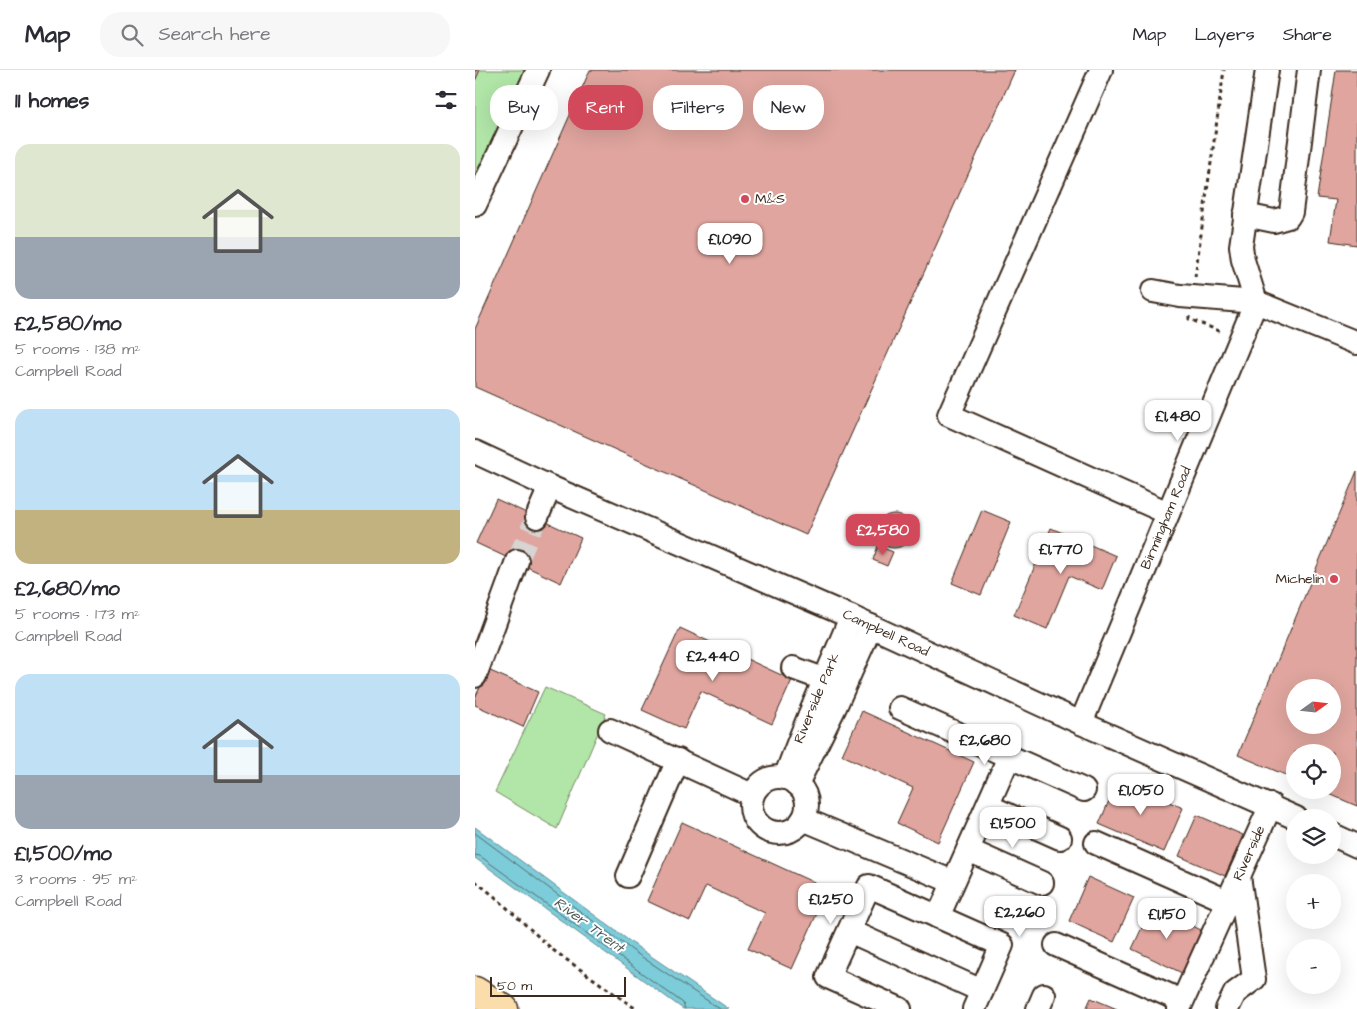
<!DOCTYPE html>
<html lang="en">
<head>
<meta charset="utf-8">
<style>
	body { margin:0; font-family:"Architects Daughter",sans-serif; background:#f7f7f7; color:#2b2b33; height:100vh; display:flex; flex-direction:column; font-size:19px; white-space:nowrap }
	* { box-sizing:border-box; margin:0 }
	p { font-size:16px; color:#7c7c81 }
	.icon { flex:none; width:28px; height:28px; fill:none; stroke:currentColor; stroke-width:2; stroke-linecap:round; stroke-linejoin:round }
	.map { position:relative; flex:1; overflow:hidden }
	.panel { display:flex; flex-direction:column; background:#fff; width:475px }
	.panel>* { flex:none }
	.hud { position:absolute; left:15px; top:15px; width:475px; height:45px; display:flex; gap:10px }
	.needle { width:32px; rotate:75deg }
	.controls { position:absolute; left:811px; top:609px; display:grid; gap:10px }
	.controls a { display:grid; place-items:center; width:55px; height:55px; border-radius:50%; background:#fff; box-shadow:0 5px 20px #0002; font-size:25px }
	.scale { position:absolute; left:15px; bottom:12px; width:136px; box-sizing:border-box; padding-left:5px; border:2px solid #3b2a1e; border-top:0; font-size:14px; line-height:18px; white-space:nowrap; color:#3b2a1e; -webkit-text-stroke:4px #fff; paint-order:stroke }
	.price { position:absolute; translate:-50% -42px; padding:0 11px; border-radius:10px; background:#fff; color:#222; font-size:16px; line-height:32px; filter:drop-shadow(0 1px 2px #0008) }
	.price::after { content:''; position:absolute; left:50%; top:30px; width:15px; height:11px; margin-left:-8px; background:inherit; clip-path:polygon(0 0,100% 0,50% 100%) }
	.price.active { background:#d1495b; color:#fff }
	ul { padding:0; list-style:none }
	li { display:grid; align-content:center; gap:10px; height:265px; padding:0 15px }
	li span { display:grid; place-items:center; height:155px; border-radius:15px; color:#555 }
	li>.icon { margin-inline-start:auto }
	span .icon { width:90px; height:90px; fill:#fffc; stroke-width:1 }
	li b { font-size:21px }
	h2 { display:flex; justify-content:space-between; align-items:center; height:60px; padding:0 15px; font-size:21px }
	.tag { padding:0 18px; border-radius:20px; background:#fff; box-shadow:0 5px 20px #0002; font-size:18px; line-height:45px }
	.tag.active { background:#d1495b; color:#fff }
	header { display:flex; align-items:center; gap:30px; box-sizing:border-box; height:70px; padding:0 25px; background:#fff; border-bottom:1px solid #e1e1e2 }
	header strong { font-size:24px }
	nav { display:flex; gap:28px; margin-inline-start:auto; font-size:18px }
	.search { width:350px; height:45px; background:#f7f7f7; display:flex; align-items:center; gap:12px; box-sizing:border-box; padding:0 18px; border-radius:20px; color:#7c7c81; font-size:19px }
	main { display:flex; flex:1; min-height:0 }
	.map>svg:first-child { display:block }
	.green { fill:#b1e6a8; stroke:#768863 }
	.water { fill:#7dccda; stroke:#638b8f }
	.lines { fill:none; stroke-linecap:round; stroke-linejoin:round }
	.shore { stroke:#556b69; stroke-width:1 }
	.building { fill:#dfa59e; stroke:#3b2a1e; fill-rule:evenodd }
	.minor-tunnel { stroke:#d8d4d2; stroke-width:22; stroke-dasharray:22 11; stroke-linecap:butt }
	.minor-casing { stroke:#3b2a1e; stroke-width:26 }
	.highway-casing { stroke:#3b2a1e; stroke-width:31 }
	.path { stroke:#3b2a1e; stroke-width:3; stroke-dasharray:4 4; stroke-linecap:butt }
	.minor { stroke:#fff; stroke-width:22 }
	.highway { stroke:#faddab; stroke-width:28 }
	.poi-dot { fill:#d1495b; stroke:#fff; stroke-width:2 }
	.labels { text-anchor:middle; dominant-baseline:central; stroke-width:4; stroke-linejoin:round; paint-order:stroke }
	.poi-label { font-size:14px; fill:#3b2a1e; stroke:#fff; text-anchor:start }
	.street-label { font-size:14px; fill:#3b2a1e; stroke:#fff }
	.water-label { font-size:15px; font-style:italic; fill:#4f5b56; stroke:#fff }
</style>
</head>
<body>
<header>
<strong>Map</strong>
<div class="search"><svg class="icon" aria-label="search" viewBox="0 0 24 24"><circle cx="10" cy="10" r="6"/><path d="M15 15l6 6"/></svg>Search here</div>
<nav><a>Map</a><a>Layers</a><a>Share</a></nav>
</header>
<main>
<section class="panel">
<h2>11 homes<svg class="icon" aria-label="filters" viewBox="0 0 24 24"><path d="M4 7h16M4 17h16"/><circle cx="9" cy="7" r="2"/><circle cx="15" cy="17" r="2"/></svg></h2>
<ul>
<li><span style="background:linear-gradient(#dfe7d0 60%,#9aa5b1 0)"><svg class="icon" aria-label="home" viewBox="0 0 24 24"><path d="M3 11l9-7 9 7M6 9v11h12V9"/></svg></span><div><b>£2,580/mo</b><p>5 rooms · 138 m²</p><p>Campbell Road</p></div></li>
<li><span style="background:linear-gradient(#bfe0f5 65%,#c2b280 0)"><svg class="icon" aria-label="home" viewBox="0 0 24 24"><path d="M3 11l9-7 9 7M6 9v11h12V9"/></svg></span><div><b>£2,680/mo</b><p>5 rooms · 173 m²</p><p>Campbell Road</p></div></li>
<li><span style="background:linear-gradient(#bfe0f5 65%,#9aa5b1 0)"><svg class="icon" aria-label="home" viewBox="0 0 24 24"><path d="M3 11l9-7 9 7M6 9v11h12V9"/></svg></span><div><b>£1,500/mo</b><p>3 rooms · 95 m²</p><p>Campbell Road</p></div></li>
</ul>
</section>
<div class="map">
<svg width="882" height="939" viewBox="0 0 882 939">
	<rect width="100%" height="100%" fill="#fff"/>
	<filter id="ink" filterUnits="userSpaceOnUse"><feTurbulence type="fractalNoise" baseFrequency=".02" numOctaves="2"/><feDisplacementMap in="SourceGraphic" scale="10" xChannelSelector="R" yChannelSelector="G"/><feConvolveMatrix kernelMatrix="1 2 1 2 8 2 1 2 1" color-interpolation-filters="sRGB"/></filter>
	<g filter="url(#ink)">
		<path class="green" d="M0,0H52L0,106Z
			M70,617L131,644L82,759L20,722Z"/>
		<path class="water" d="M0,757L164,878L254,939H208L0,788Z"/>
		<g class="lines">
			<path class="shore" d="M0,763L161,883L245,939
				M0,785L5,786L208,933L210,939"/>
		</g>
		<path class="building" d="M0,0H5L0,11Z
			M115,0H540L331,465L0,317V259Z
			M861,0H882V175L855,171L861,130L842,128Z
			M882,401V736L845,720H858V682H820V709L763,685ZM820,618H858V655H820Z
			M21,429L106,468L86,513L1,473Z
			M507,440L536,452L506,525L477,513Z
			M402 461a17 17 0 1 1 34 0a17 17 0 1 1-34 0Z
			M576,458L641,486L627,520L594,506L572,559L539,545Z
			M403,476L418,482L412,496L398,490Z
			M205,558L317,610L297,654L226,621L209,659L167,640Z
			M13,600L63,622L48,657L0,635V628Z
			M387,641L499,692L463,772L422,753L438,718L367,685Z
			M643,710L708,738L689,782L624,754Z
			M722,745L768,765L750,806L704,786Z
			M207,752L353,819L317,899L273,879L290,843L231,816L215,851L172,831Z
			M613,807L659,828L639,872L594,851Z
			M677,836L728,861L707,903L657,879Z
			M616,928L642,939H611Z"/>
		<g class="lines">
			<path class="minor-tunnel" d="M42,491L62,447"/>
			<g class="minor-casing">
				<g id="minor">
					<path d="M626,0L474,345L693,443"/>
					<path d="M0,135L63,0"/>
					<path d="M770,145L799,151L813,147L816,142L834,0"/>
					<path d="M678,221L705,226L781,232L768,190L766,176L792,0"/>
					<path id="s1" d="M0,382L75,417L376,547L606,653L821,748"/>
					<path d="M62,447L75,417"/>
					<path d="M318,598L351,610"/>
					<path d="M0,606L42,491"/>
					<path d="M425,638L609,720"/>
					<path id="s2" d="M606,653L781,232L882,273"/>
					<path d="M135,660L277,725"/>
					<circle cx="304" cy="735" r="28"/>
					<path id="s3" d="M310,708C329,654 354,601 376,547"/>
					<path d="M322,714L360,637L396,556"/>
					<path d="M513,736L585,768"/>
					<path d="M328,749L478,812"/>
					<path d="M858,765L882,776"/>
					<path d="M621,773L752,831"/>
					<path d="M493,780L567,813"/>
					<path d="M153,806L203,690"/>
					<path d="M463,847L534,687"/>
					<path d="M374,861L507,921"/>
					<path d="M581,875L707,931"/>
					<path d="M425,939L353,907L394,816L527,875L499,939"/>
					<path d="M563,939L569,925"/>
					<path id="s4" d="M704,939L796,735"/>
					<path d="M752,939L760,923L779,909L764,806"/>
				</g>
			</g>
			<g class="highway-casing">
				<path id="highway" d="M0,921L29,939"/>
			</g>
			<path class="path" d="M720,207L749,0
				M714,246V249L747,262
				M0,811L19,826L78,880L161,939"/>
			<use href="#minor" class="minor"/>
			<use href="#highway" class="highway"/>
		</g>
	</g>
	<g class="poi-dot">
		<circle cx="270" cy="129" r="5"/>
		<circle cx="859" cy="509" r="5"/>
	</g>
	<g class="labels">
		<g class="poi-label">
			<text x="280" y="129">M&amp;S</text>
			<text x="849" y="509" text-anchor="end">Michelin</text>
		</g>
		<g class="street-label">
			<text stroke="none"><textPath href="#s2" startOffset="222">Birmingham Road</textPath></text>
			<text stroke="none"><textPath href="#s1" startOffset="449">Campbell Road</textPath></text>
			<text stroke="none"><textPath href="#s3" startOffset="86">Riverside Park</textPath></text>
			<text stroke="none"><textPath href="#s4" startOffset="171">Riverside</textPath></text>
		</g>
		<g class="water-label">
			<text transform="translate(114 855) rotate(36)">River Trent</text>
		</g>
	</g>
</svg>
<div class="controls">
<a><svg class="needle" viewBox="-14 -14 28 28"><path d="M0-13l5 13h-10z" fill="#e53935"/><path d="M0 13l5-13h-10z" fill="#7c7c81"/></svg></a>
<a><svg class="icon" aria-label="locate" viewBox="0 0 24 24"><circle cx="12" cy="12" r="6"/><path d="M12 2v4M12 18v4M2 12h4M18 12h4"/></svg></a>
<a><svg class="icon" aria-label="layers" viewBox="0 0 24 24"><path d="M12 4l9 5-9 5-9-5zM3 14l9 5 9-5"/></svg></a>
<a>+</a>
<a>−</a>
</div>
<div class="scale">50 m</div>
<b class="price" style="left:255px;top:195px">£1,090</b>
<b class="price" style="left:703px;top:372px">£1,480</b>
<b class="price active" style="left:408px;top:486px">£2,580</b>
<b class="price" style="left:586px;top:505px">£1,770</b>
<b class="price" style="left:238px;top:612px">£2,440</b>
<b class="price" style="left:510px;top:696px">£2,680</b>
<b class="price" style="left:666px;top:746px">£1,050</b>
<b class="price" style="left:538px;top:779px">£1,500</b>
<b class="price" style="left:356px;top:855px">£1,250</b>
<b class="price" style="left:545px;top:868px">£2,260</b>
<b class="price" style="left:692px;top:870px">£1,150</b>
<div class="hud">
<a class="tag">Buy</a>
<a class="tag active">Rent</a>
<a class="tag">Filters</a>
<a class="tag">New</a>
</div>
</div>
</main>
</body>
</html>
